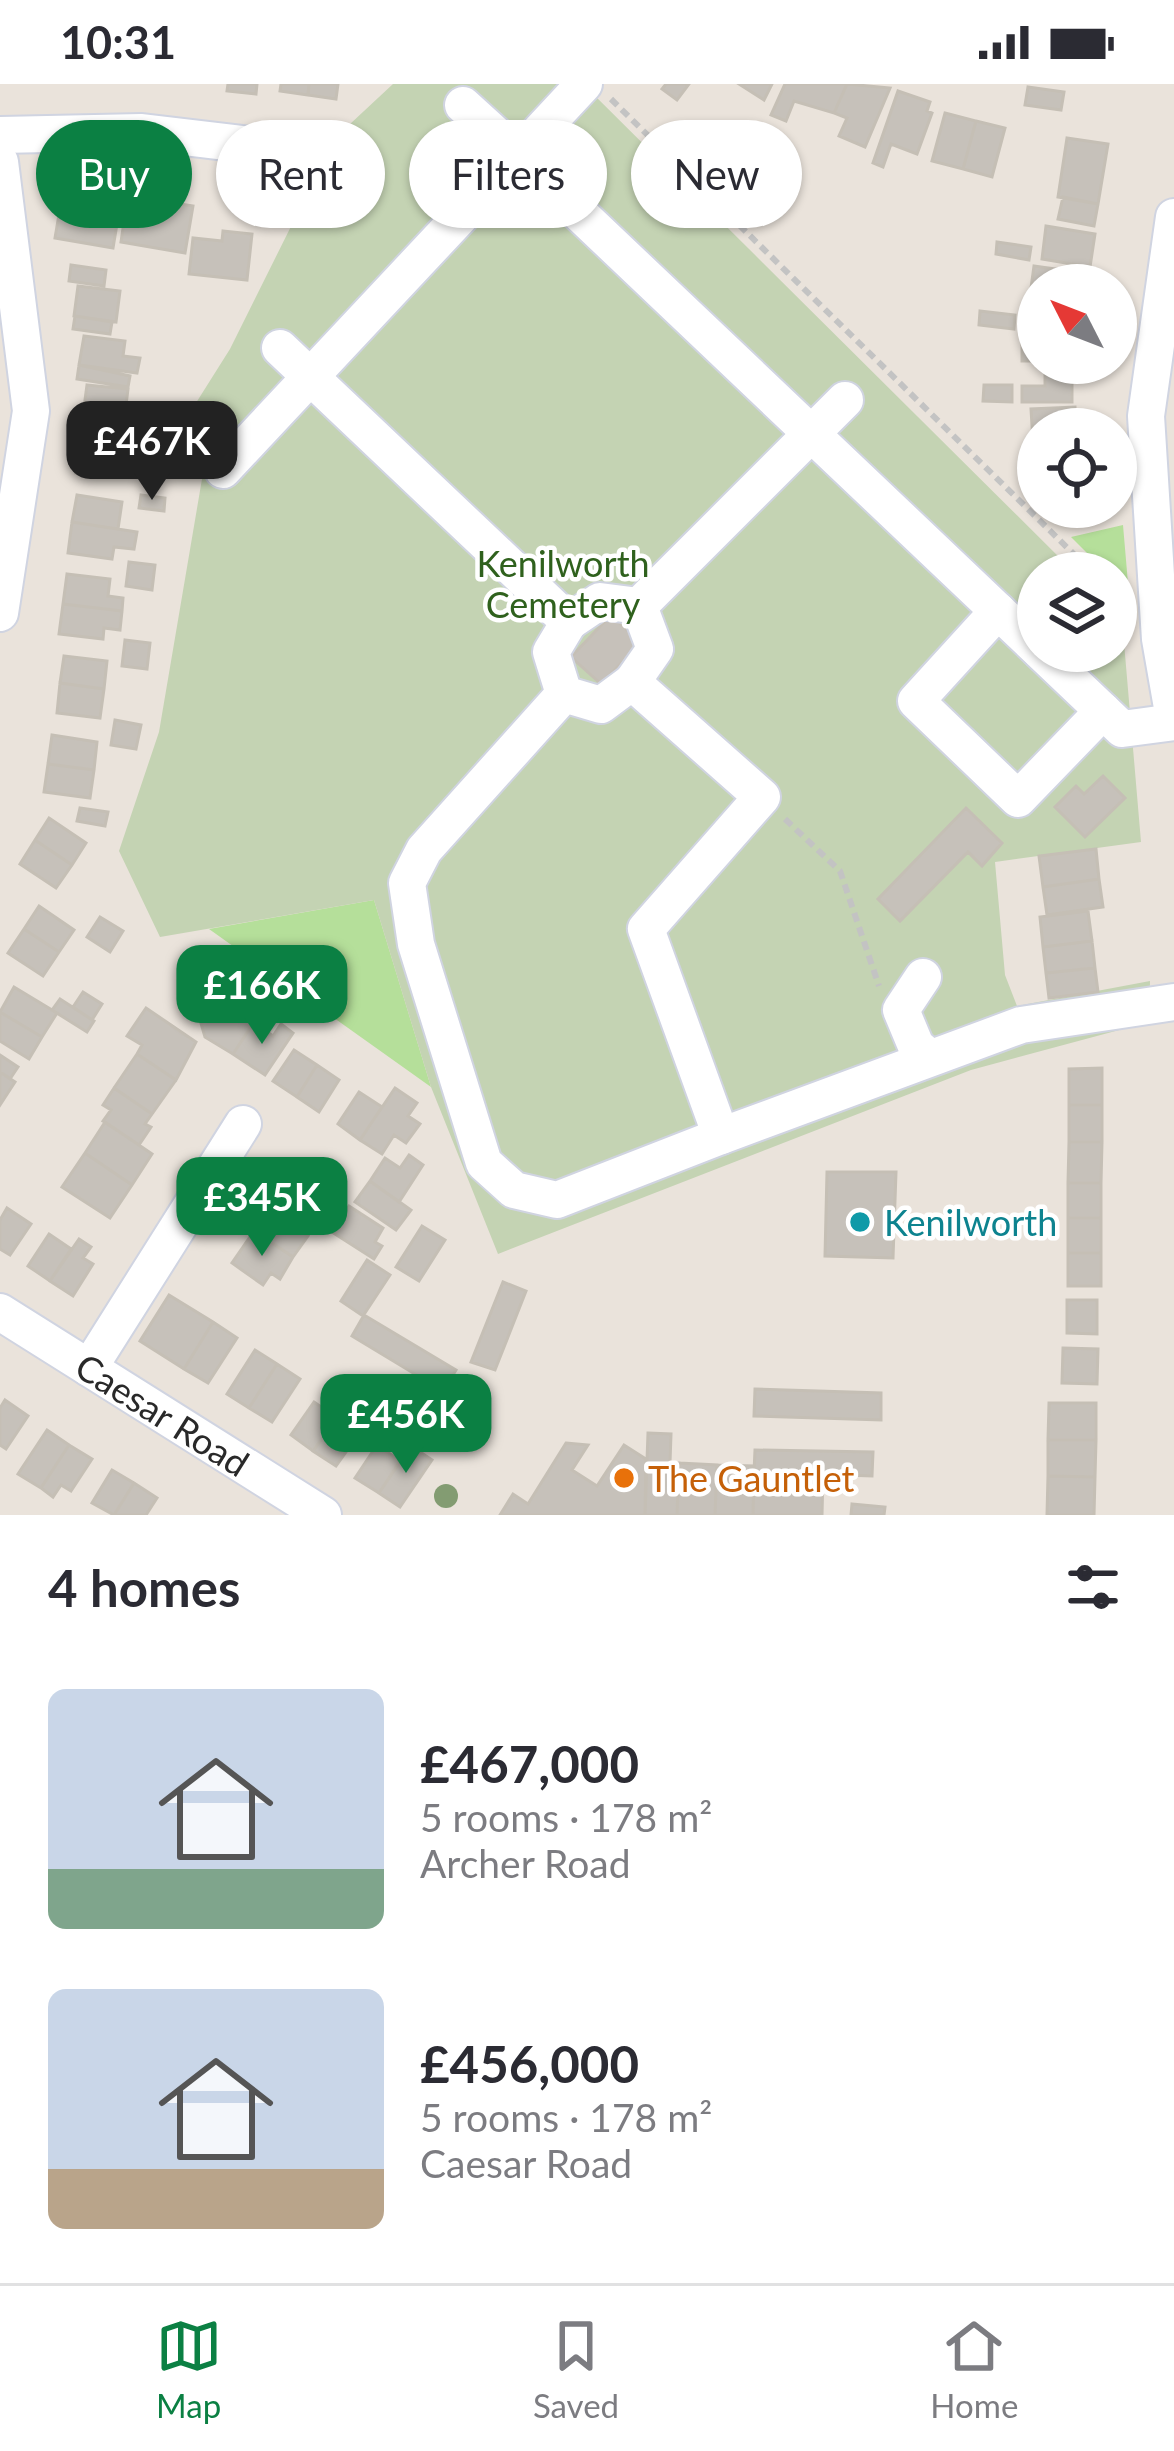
<!DOCTYPE html>
<html lang="en">
<head>
<meta charset="utf-8">
<style>
	body { margin:0; font-family:Lato,sans-serif; background:#f2f2f3; color:#2b2b33; height:100vh; display:flex; flex-direction:column; font-size:45px; white-space:nowrap }
	* { box-sizing:border-box; margin:0 }
	p { font-size:39px; color:#7c7c81 }
	.icon { flex:none; width:66px; height:66px; fill:none; stroke:currentColor; stroke-width:2; stroke-linecap:round; stroke-linejoin:round }
	.map { position:relative; height:1431px; overflow:hidden }
	.sheet { display:flex; flex-direction:column; background:#fff; flex:1 }
	.sheet>* { flex:none }
	.top-card { position:absolute; left:36px; top:36px; width:1104px; height:108px; display:flex; gap:24px }
	.needle { width:78px; rotate:312deg }
	.buttons { position:absolute; left:1017px; top:180px; display:grid; gap:24px }
	.buttons a { display:grid; place-items:center; width:120px; height:120px; border-radius:50%; background:#fff; box-shadow:0 3px 9px #0004; font-size:60px }
	.price { position:absolute; translate:-50% -102px; padding:0 27px; border-radius:24px; background:#0b8043; color:#fff; font-size:39px; line-height:78px; filter:drop-shadow(0 3px 6px #0008) }
	.price::after { content:''; position:absolute; left:50%; top:72px; width:36px; height:27px; margin-left:-18px; background:inherit; clip-path:polygon(0 0,100% 0,50% 100%) }
	.price.current { background:#222; color:#fff }
	ul { padding:0; list-style:none }
	li { display:flex; align-items:center; gap:36px; height:300px; padding:0 48px }
	li span { display:grid; place-items:center; flex:none; width:336px; height:240px; border-radius:18px; color:#555 }
	li>.icon { margin-inline-start:auto }
	span .icon { width:144px; height:144px; fill:#fffc; stroke-width:1 }
	li b { font-size:51px }
	h2 { display:flex; justify-content:space-between; align-items:center; height:144px; padding:0 48px; font-size:51px }
	.tag { padding:0 42px; border-radius:54px; background:#fff; box-shadow:0 3px 9px #0004; font-size:42px; line-height:108px }
	.tag.current { background:#0b8043; color:#fff }
	.status { display:flex; justify-content:space-between; align-items:center; height:84px; padding:0 60px; background:#fff; direction:ltr }
	.status svg { height:33px; fill:currentColor }
	.dock { display:flex; justify-content:space-around; align-items:center; height:168px; border-top:3px solid #e1e1e2; background:#fff; font-size:33px; color:#7c7c81 }
	.dock a { display:grid; justify-items:center; gap:6px }
	.dock .current { color:#0b8043 }
	.map>svg:first-child { display:block }
	.green { fill:#b5df9a }
	.cemetery { fill:#c4d3b3 }
	.building { fill:#c6c1ba; stroke:#c5bfb5; stroke-width:3 }
	.lines { fill:none; stroke-linecap:round; stroke-linejoin:round }
	.minor-casing { stroke:#d0d4e1; stroke-width:40 }
	.path { stroke:#c3c3c3; stroke-width:6; stroke-dasharray:9 6; stroke-linecap:butt }
	.minor { stroke:#fff; stroke-width:36 }
	.tree { fill:#839c72 }
	.culture-dot { fill:#0f9aa8; stroke:#fff; stroke-width:4.5 }
	.food-dot { fill:#e8710a; stroke:#fff; stroke-width:4.5 }
	.labels { text-anchor:middle; dominant-baseline:central; stroke-width:9; stroke-linejoin:round; paint-order:stroke }
	.park-label { font-size:36px; fill:#2f611d; stroke:#fff }
	.culture-label { font-size:36px; fill:#0d838f; stroke:#fff; text-anchor:start }
	.street-label { font-size:36px; fill:#292929; stroke:#fff }
	.food-label { font-size:36px; fill:#c56008; stroke:#fff; text-anchor:start }
</style>
</head>
<body>
<div class="status"><b>10:31</b><svg viewBox="0 0 49 12"><path d="M0 12V9h3v3zM5 12V6h3v6zM10 12V3h3v9zM15 12V0h3v12zM26 1h20v11H26zM47 4h2v5h-2z"/></svg></div>
<div class="map">
<svg width="1174" height="1431" viewBox="0 0 1174 1431">
	<rect width="100%" height="100%" fill="#eae3db"/>
	<path class="green" d="M1123,441L1129,511L1116,498V489H1107L1071,453Z
		M374,816L431,1003L209,845Z"/>
	<path class="cemetery" d="M393,0H583L1075,489H1038V567H1116V529L1122,535L1141,758L995,778L1005,891L1017,922L1150,897L1149,938L971,986L498,1170L431,1003L374,816L160,853L119,767L159,648L202,395L172,357L230,265L335,54Z"/>
	<path class="building" d="M228,0H257L256,10L227,7Z
		M281,0H309L308,11L280,7Z
		M309,0H338L336,15L308,11Z
		M666,0H689L677,16L662,5Z
		M739,0H772L764,16Z
		M785,0H847L834,29L794,17L786,37L771,31Z
		M847,0L890,4L865,63L839,52L847,34L834,29Z
		M1028,3L1064,8L1061,26L1025,21Z
		M898,7L930,18L927,27L932,29L917,70L891,60L883,83L873,79Z
		M945,29L976,37L963,85L932,77Z
		M976,37L1005,44L992,93L963,85Z
		M1067,54L1108,60L1098,120L1058,113Z
		M64,101L122,110L113,164L55,154Z
		M129,103L151,107L149,121L160,123L161,117L193,122L185,169L121,158Z
		M1063,113L1098,120L1094,142L1058,135Z
		M1046,142L1095,150L1090,183L1042,175Z
		M223,147L252,150L247,196L189,190L193,154L222,157Z
		M997,158L1031,163L1029,176L996,170Z
		M71,181L106,186L104,202L69,197Z
		M1034,182L1084,189L1082,201L1031,204Z
		M78,202L120,207L116,238L74,232Z
		M980,227L1015,231L1014,245L979,241Z
		M75,232L112,238L110,250L73,245Z
		M84,252L125,257L123,272L140,274L137,289L79,281Z
		M1022,255H1038V277H1022Z
		M1045,279H1072V288H1045Z
		M79,281L130,292L128,303L77,295Z
		M1045,288H1072V318H1022V302H1045Z
		M87,301L128,305L126,321L145,323L143,338L83,331Z
		M984,301H1012V318L983,317Z
		M1075,323L1076,345H1038L1034,375L1031,325Z
		M78,334L121,340L119,353L76,347Z
		M82,348L119,353L114,393L76,389Z
		M77,411L122,418L118,445L72,438Z
		M141,411L165,414L164,427L139,424Z
		M72,438L137,448L134,465L114,463L112,475L68,469Z
		M129,478L155,481L152,506L126,502Z
		M67,490L110,495L108,512L123,514L122,527L63,520Z
		M63,520L122,527L120,546L104,544L103,555L59,550Z
		M611,531L641,559L601,600L571,573Z
		M125,556L150,559L147,585L122,582Z
		M64,572L107,577L104,605L60,599Z
		M60,599L104,605L100,634L57,629Z
		M115,636L141,641L136,665L111,661Z
		M52,651L97,658L94,686L48,680Z
		M48,680L94,686L90,714L44,708Z
		M1103,692L1125,714L1085,753L1055,723L1076,702L1084,710Z
		M80,724L108,728L105,742L77,737Z
		M966,724L1002,759L982,782L968,768L900,837L878,815Z
		M49,734L86,759L72,781L35,756Z
		M35,756L72,781L56,804L20,780Z
		M1096,765L1099,795L1043,803L1039,772Z
		M1099,795L1103,823L1047,831L1043,803Z
		M39,822L74,846L59,868L24,845Z
		M1088,827L1092,857L1043,863L1040,833Z
		M100,833L123,847L110,868L87,853Z
		M24,845L59,868L43,892L8,869Z
		M1092,857L1095,884L1046,889L1043,863Z
		M206,884L256,916L245,933L254,938L233,970L205,953L198,929L183,919Z
		M1095,884L1098,908L1049,914L1046,889Z
		M14,903L57,929L42,953L0,928Z
		M83,908L102,920L92,936L73,923Z
		M60,915L94,937L87,948L52,926Z
		M146,924L196,958L176,996L137,970L142,961L127,952Z
		M0,928L42,953L29,975L0,957Z
		M254,938L273,952L281,940L293,949L265,991L233,970Z
		M294,966L317,981L297,1013L273,997Z
		M137,970L176,996L152,1030L114,1004Z
		M0,971L18,983L10,995L0,988Z
		M317,981L339,996L319,1028L297,1013Z
		M1102,984V1021H1069V985Z
		M0,988L15,998L0,1021Z
		M114,1004L152,1030L145,1040L151,1043L139,1061L103,1037L111,1026L103,1021Z
		M395,1004L417,1019L408,1032L420,1040L406,1059L394,1051L382,1070L360,1056Z
		M359,1008L382,1023L360,1056L338,1040Z
		M1069,1021H1102V1058H1069Z
		M105,1038L152,1070L132,1101L85,1069Z
		M1069,1058H1102L1101,1099H1068Z
		M85,1069L132,1101L110,1134L62,1103Z
		M409,1071L423,1081L399,1118L370,1097L385,1074L400,1084Z
		M827,1088H896L893,1174L825,1172Z
		M370,1097L411,1126L396,1146L355,1118Z
		M1068,1099H1101V1134H1068Z
		M276,1115L307,1136L300,1147L308,1152L293,1173L254,1147Z
		M349,1122L383,1144L375,1158L382,1162L374,1175L332,1148Z
		M7,1124L31,1140L10,1171L0,1165V1136Z
		M1068,1134H1101V1169H1068Z
		M422,1142L445,1156L419,1197L396,1183Z
		M254,1147L293,1173L280,1195L271,1189L263,1201L232,1179Z
		M49,1150L71,1165L50,1197L28,1182Z
		M79,1155L91,1163L83,1174L93,1180L73,1212L50,1197Z
		M1068,1169H1101V1202H1068Z
		M367,1176L390,1191L363,1232L341,1217Z
		M503,1198L526,1207L495,1286L471,1278Z
		M169,1211L213,1238L184,1285L140,1257Z
		M1067,1216H1097V1250L1067,1249Z
		M364,1231L456,1286L443,1307L352,1252Z
		M213,1238L237,1254L208,1299L184,1285Z
		M1063,1264L1098,1265L1097,1300L1062,1299Z
		M255,1266L277,1280L249,1324L227,1310Z
		M277,1280L300,1295L272,1338L249,1324Z
		M755,1305L881,1309V1336L754,1332Z
		M5,1316L28,1332L6,1365L0,1361V1324Z
		M314,1318L337,1334L313,1367L291,1351Z
		M1049,1319H1096V1356H1048Z
		M355,1325L378,1342L365,1360L356,1354L336,1382L313,1367L337,1334L344,1340Z
		M47,1346L69,1361L41,1404L18,1390Z
		M648,1349L671,1350L670,1379H679L677,1431H645Z
		M1048,1356H1096L1095,1393L1048,1392Z
		M566,1359L588,1361L572,1386L597,1402L624,1361L646,1375L645,1431H500L513,1410L528,1420Z
		M69,1361L92,1375L71,1407L61,1401L53,1413L41,1404Z
		M377,1361L400,1377L379,1409L355,1394Z
		M411,1362L432,1376L400,1423L379,1409Z
		M755,1366L873,1368L872,1392L754,1388Z
		M679,1379L717,1381L715,1431H677Z
		M717,1381L754,1382L753,1431H715Z
		M112,1386L134,1399L114,1431L92,1419Z
		M754,1388L823,1390L822,1431H753Z
		M1048,1392L1095,1393L1094,1431H1047Z
		M134,1399L157,1414L146,1431H114Z
		M852,1420L885,1423L884,1431H851Z"/>
	<g class="lines">
		<g class="minor-casing">
			<g id="minor">
				<path d="M463,21L518,71L584,0"/>
				<path d="M0,51L142,48L284,65"/>
				<path d="M0,78L31,327L0,529"/>
				<path d="M1174,133L1146,332L1160,555L1174,635"/>
				<path d="M280,264L569,538L551,568L564,610L424,766L407,799L416,860L484,1079L514,1106L557,1116L721,1052L646,845L762,713L632,598L601,621L564,610"/>
				<path d="M223,386L518,71L1038,565"/>
				<path d="M998,527L916,617L1018,715L1103,627"/>
				<path d="M569,538L600,517L639,522L845,316"/>
				<path d="M1040,567L1122,645L1174,638"/>
				<path d="M632,598L655,565L639,522"/>
				<path d="M923,893L901,926L916,962L930,974"/>
				<path d="M721,1052L1021,941L1174,918"/>
				<path id="s1" d="M0,1228L323,1431"/>
				<path d="M89,1284L243,1040"/>
			</g>
		</g>
		<path class="path" d="M611,15L1093,489
			M785,735L840,787L879,902"/>
		<use href="#minor" class="minor"/>
	</g>
	<g class="tree">
		<circle cx="477" cy="1347" r="12"/>
		<circle cx="446" cy="1412" r="12"/>
	</g>
	<circle class="culture-dot" cx="860" cy="1138" r="12"/>
	<circle class="food-dot" cx="624" cy="1394" r="12"/>
	<g class="labels">
		<g class="park-label">
			<text x="563" y="479">Kenilworth<tspan x="563" dy="41">Cemetery</tspan></text>
		</g>
		<g class="culture-label">
			<text x="884" y="1138">Kenilworth</text>
		</g>
		<g class="street-label">
			<text stroke="none"><textPath href="#s1" startOffset="192">Caesar Road</textPath></text>
		</g>
		<g class="food-label">
			<text x="648" y="1394">The Gauntlet</text>
		</g>
	</g>
</svg>
<div class="buttons">
<a><svg class="needle" viewBox="-14 -14 28 28"><path d="M0-13l5 13h-10z" fill="#e53935"/><path d="M0 13l5-13h-10z" fill="#7c7c81"/></svg></a>
<a><svg class="icon" aria-label="locate" viewBox="0 0 24 24"><circle cx="12" cy="12" r="6"/><path d="M12 2v4M12 18v4M2 12h4M18 12h4"/></svg></a>
<a><svg class="icon" aria-label="layers" viewBox="0 0 24 24"><path d="M12 4l9 5-9 5-9-5zM3 14l9 5 9-5"/></svg></a>
</div>
<b class="price current" style="left:152px;top:419px">£467K</b>
<b class="price" style="left:262px;top:963px">£166K</b>
<b class="price" style="left:262px;top:1175px">£345K</b>
<b class="price" style="left:406px;top:1392px">£456K</b>
<div class="top-card">
<a class="tag current">Buy</a>
<a class="tag">Rent</a>
<a class="tag">Filters</a>
<a class="tag">New</a>
</div>
</div>
<section class="sheet">
<h2>4 homes<svg class="icon" aria-label="filters" viewBox="0 0 24 24"><path d="M4 7h16M4 17h16"/><circle cx="9" cy="7" r="2"/><circle cx="15" cy="17" r="2"/></svg></h2>
<ul>
<li><span style="background:linear-gradient(#c9d6e8 75%,#7fa58c 0)"><svg class="icon" aria-label="home" viewBox="0 0 24 24"><path d="M3 11l9-7 9 7M6 9v11h12V9"/></svg></span><div><b>£467,000</b><p>5 rooms · 178 m²</p><p>Archer Road</p></div></li>
<li><span style="background:linear-gradient(#c9d6e8 75%,#b9a48a 0)"><svg class="icon" aria-label="home" viewBox="0 0 24 24"><path d="M3 11l9-7 9 7M6 9v11h12V9"/></svg></span><div><b>£456,000</b><p>5 rooms · 178 m²</p><p>Caesar Road</p></div></li>
</ul>
</section>
<nav class="dock">
<a class="current"><svg class="icon" aria-label="map" viewBox="0 0 24 24"><path d="M3 6l6-2 6 2 6-2v14l-6 2-6-2-6 2zM9 4v14M15 6v14"/></svg>Map</a>
<a><svg class="icon" aria-label="saved" viewBox="0 0 24 24"><path d="M7 4h10v16l-5-4-5 4z"/></svg>Saved</a>
<a><svg class="icon" aria-label="home" viewBox="0 0 24 24"><path d="M3 11l9-7 9 7M6 9v11h12V9"/></svg>Home</a>
</nav>
</body>
</html>
